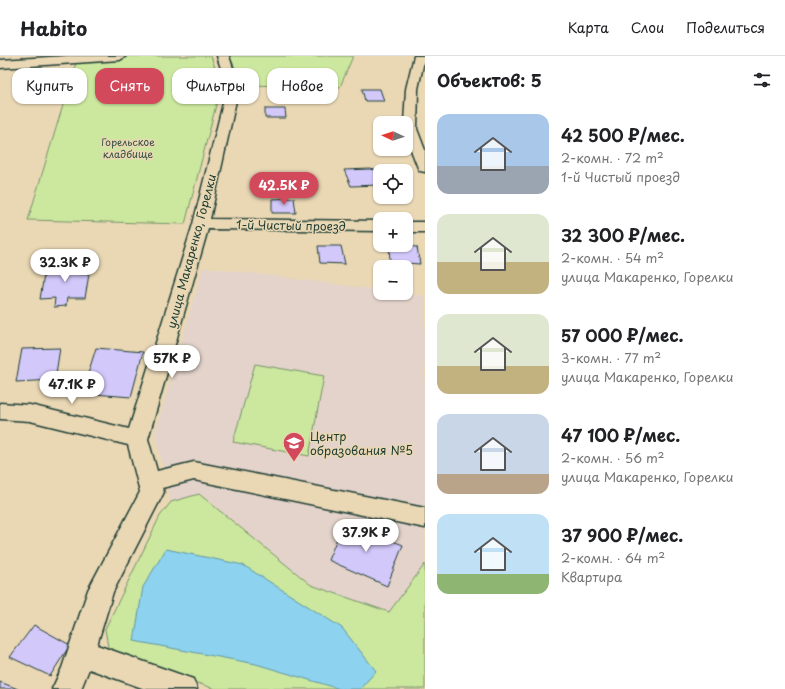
<!DOCTYPE html>
<html lang="ru">
<head>
<meta charset="utf-8">
<style>
	body { margin:0; font-family:"Playpen Sans",sans-serif; background:#f2f2f2; color:#202124; height:100vh; display:flex; flex-direction:column; font-size:15px; white-space:nowrap }
	* { box-sizing:border-box; margin:0 }
	p { font-size:13px; color:#757577 }
	.icon { flex:none; width:22px; height:22px; fill:none; stroke:currentColor; stroke-width:2; stroke-linecap:round; stroke-linejoin:round }
	.map { position:relative; flex:1; overflow:hidden }
	.sheet { display:flex; flex-direction:column; background:#fff; width:360px }
	.sheet>* { flex:none }
	.guide { position:absolute; left:12px; top:12px; width:353px; height:36px; display:flex; gap:8px }
	.needle { width:26px; rotate:274deg }
	.controls { position:absolute; left:373px; top:60px; display:grid; gap:8px }
	.controls a { display:grid; place-items:center; width:40px; height:40px; border-radius:8px; background:#fff; box-shadow:0 1px 3px #0004; font-size:20px }
	.price { position:absolute; translate:-50% -34px; padding:0 9px; border-radius:14px; background:#fff; color:#222; font-size:13px; line-height:26px; filter:drop-shadow(0 1px 2px #0008) }
	.price::after { content:''; position:absolute; left:50%; top:24px; width:12px; height:9px; margin-left:-6px; background:inherit; clip-path:polygon(0 0,100% 0,50% 100%) }
	.price.on { background:#d1495b; color:#fff }
	ul { padding:0; list-style:none }
	li { display:flex; align-items:center; gap:12px; height:100px; padding:0 12px }
	li span { display:grid; place-items:center; flex:none; width:112px; height:80px; border-radius:12px; color:#555 }
	li>.icon { margin-inline-start:auto }
	span .icon { width:48px; height:48px; fill:#fffc; stroke-width:1 }
	li b { font-size:17px }
	h2 { display:flex; justify-content:space-between; align-items:center; height:48px; padding:0 12px; font-size:17px }
	.pill { padding:0 14px; border-radius:12px; background:#fff; box-shadow:0 1px 3px #0004; font-size:14px; line-height:36px }
	.pill.on { background:#d1495b; color:#fff }
	header { display:flex; align-items:center; gap:24px; box-sizing:border-box; height:56px; padding:0 20px; background:#fff; border-bottom:1px solid #e0e0e0 }
	header strong { font-size:19px }
	nav { display:flex; gap:22px; margin-inline-start:auto; font-size:14px }
	main { display:flex; flex:1; min-height:0 }
	.map>svg:first-child { display:block }
	.built { fill:#e3d3ca }
	.green { fill:#cce79e; stroke:#769269 }
	.water { fill:#8dd3ef; stroke:#6197a4 }
	.building { fill:#d2c8fa; stroke:#1f3d34 }
	.lines { fill:none; stroke-linecap:round; stroke-linejoin:round }
	.minor-casing { stroke:#1f3d34; stroke-width:3 }
	.minor { fill:#ead8b5; fill-rule:evenodd }
	.labels { text-anchor:middle; dominant-baseline:central; stroke-width:3; stroke-linejoin:round; paint-order:stroke }
	.far-park-label { font-size:10px; fill:#304e3f; stroke:#ead8b5 }
	.street-label { font-size:12px; fill:#1f3d34; stroke:#ead8b5 }
	.poi-label { font-size:12px; fill:#1f3d34; stroke:#ead8b5; text-anchor:start }
</style>
</head>
<body>
<header>
<strong>Habito</strong>
<nav><a>Карта</a><a>Слои</a><a>Поделиться</a></nav>
</header>
<main>
<div class="map">
<svg width="425" height="633" viewBox="0 0 425 633">
	<rect width="100%" height="100%" fill="#ead8b5"/>
	<filter id="ink" filterUnits="userSpaceOnUse"><feTurbulence type="fractalNoise" baseFrequency=".025" numOctaves="2"/><feDisplacementMap in="SourceGraphic" scale="8" xChannelSelector="R" yChannelSelector="G"/><feConvolveMatrix kernelMatrix="1 2 1 2 8 2 1 2 1" color-interpolation-filters="sRGB"/></filter>
	<g filter="url(#ink)">
		<path class="built" d="M203,211L380,234V237H401L425,240V508L390,557L311,529L200,438L171,446L155,377Z"/>
		<path class="green" d="M78,0H211L221,30L185,168L28,164Z
			M229,0H353L340,31L244,29Z
			M255,308L324,320L309,400L233,386Z
			M199,438L311,529L389,556L425,508V633H215L109,597L105,573L160,460L171,446Z"/>
		<path class="water" d="M166,493L243,509L342,572L376,615L360,633H340L256,608L134,585L143,531Z"/>
		<path class="building" d="M362,33H380L384,45H365Z
			M265,53H285L286,62H265Z
			M370,113L380,115V129L351,130L344,114Z
			M294,142L296,157H272V143Z
			M389,189L417,191L420,208L390,206Z
			M318,190H341L345,208L320,207Z
			M69,201L78,203L80,206L78,218H89L85,242H67L66,250L54,251L55,242L40,243L44,219H56L58,207Z
			M60,292L55,324L16,326L22,293Z
			M96,292L143,296L131,341L82,337Z
			M344,466L403,489L387,530L328,504Z
			M34,569L70,589L50,620L10,601Z
			M0,626L18,633H0Z"/>
		<g class="lines">
			<g class="minor-casing">
				<path id="minor" d="M67,0H126L120,4L0,12V4Z
					M217,0H229L239,31L210,163L380,165V175L208,173L148,383L157,415L194,406L425,452V472L194,424L162,432L164,436L113,536L97,589L193,623L197,633H145L89,613L81,633H52L62,612L88,534L140,436L128,389L30,365L0,363V347L30,349L129,373L193,168L227,31Z
					M414,0H425L418,33L417,73L425,94V116L420,115L418,112L406,81V67H404L406,33Z
					M406,166H425V176H406Z"/>
			</g>
			<use href="#minor" class="minor"/>
		</g>
	</g>
	<defs>
		<g id="school-pin" transform="scale(1.15)"><path d="M0 17L-7.5 6A9.5 9.5 0 1 1 7.5 6Z" fill="#d1495b" stroke="#ead8b5"/><path d="M0-5L7-2L0 1L-7-2ZM-4 1L0 2.5L4 1V4Q0 6-4 4Z" fill="#fff"/></g>
	</defs>
	<g fill-rule="evenodd">
		<use href="#school-pin" x="294" y="387"/>
	</g>
	<g class="labels">
		<g class="far-park-label">
			<text x="128" y="85">Горельское<tspan x="128" dy="12">кладбище</tspan></text>
		</g>
		<g class="street-label">
			<text transform="translate(291 169) rotate(1)">1-й Чистый проезд</text>
			<text transform="translate(191 195) rotate(-75)">улица Макаренко, Горелки</text>
		</g>
		<g class="poi-label">
			<text x="310" y="380">Центр<tspan x="310" dy="14">образования №5</tspan></text>
		</g>
	</g>
</svg>
<div class="controls">
<a><svg class="needle" viewBox="-14 -14 28 28"><path d="M0-13l5 13h-10z" fill="#e53935"/><path d="M0 13l5-13h-10z" fill="#757577"/></svg></a>
<a><svg class="icon" aria-label="locate" viewBox="0 0 24 24"><circle cx="12" cy="12" r="6"/><path d="M12 2v4M12 18v4M2 12h4M18 12h4"/></svg></a>
<a>+</a>
<a>−</a>
</div>
<b class="price on" style="left:284px;top:150px">42.5K ₽</b>
<b class="price" style="left:65px;top:227px">32.3K ₽</b>
<b class="price" style="left:172px;top:323px">57K ₽</b>
<b class="price" style="left:72px;top:349px">47.1K ₽</b>
<b class="price" style="left:366px;top:497px">37.9K ₽</b>
<div class="guide">
<a class="pill">Купить</a>
<a class="pill on">Снять</a>
<a class="pill">Фильтры</a>
<a class="pill">Новое</a>
</div>
</div>
<section class="sheet">
<h2>Объектов: 5<svg class="icon" aria-label="filters" viewBox="0 0 24 24"><path d="M4 7h16M4 17h16"/><circle cx="9" cy="7" r="2"/><circle cx="15" cy="17" r="2"/></svg></h2>
<ul>
<li><span style="background:linear-gradient(#a9c7e8 65%,#9aa5b1 0)"><svg class="icon" aria-label="home" viewBox="0 0 24 24"><path d="M3 11l9-7 9 7M6 9v11h12V9"/></svg></span><div><b>42 500 ₽/мес.</b><p>2-комн. · 72 m²</p><p>1-й Чистый проезд</p></div></li>
<li><span style="background:linear-gradient(#dfe7d0 60%,#c2b280 0)"><svg class="icon" aria-label="home" viewBox="0 0 24 24"><path d="M3 11l9-7 9 7M6 9v11h12V9"/></svg></span><div><b>32 300 ₽/мес.</b><p>2-комн. · 54 m²</p><p>улица Макаренко, Горелки</p></div></li>
<li><span style="background:linear-gradient(#dfe7d0 65%,#c2b280 0)"><svg class="icon" aria-label="home" viewBox="0 0 24 24"><path d="M3 11l9-7 9 7M6 9v11h12V9"/></svg></span><div><b>57 000 ₽/мес.</b><p>3-комн. · 77 m²</p><p>улица Макаренко, Горелки</p></div></li>
<li><span style="background:linear-gradient(#c9d6e8 75%,#b9a48a 0)"><svg class="icon" aria-label="home" viewBox="0 0 24 24"><path d="M3 11l9-7 9 7M6 9v11h12V9"/></svg></span><div><b>47 100 ₽/мес.</b><p>2-комн. · 56 m²</p><p>улица Макаренко, Горелки</p></div></li>
<li><span style="background:linear-gradient(#bfe0f5 75%,#8fb573 0)"><svg class="icon" aria-label="home" viewBox="0 0 24 24"><path d="M3 11l9-7 9 7M6 9v11h12V9"/></svg></span><div><b>37 900 ₽/мес.</b><p>2-комн. · 64 m²</p><p>Квартира</p></div></li>
</ul>
</section>
</main>
</body>
</html>
